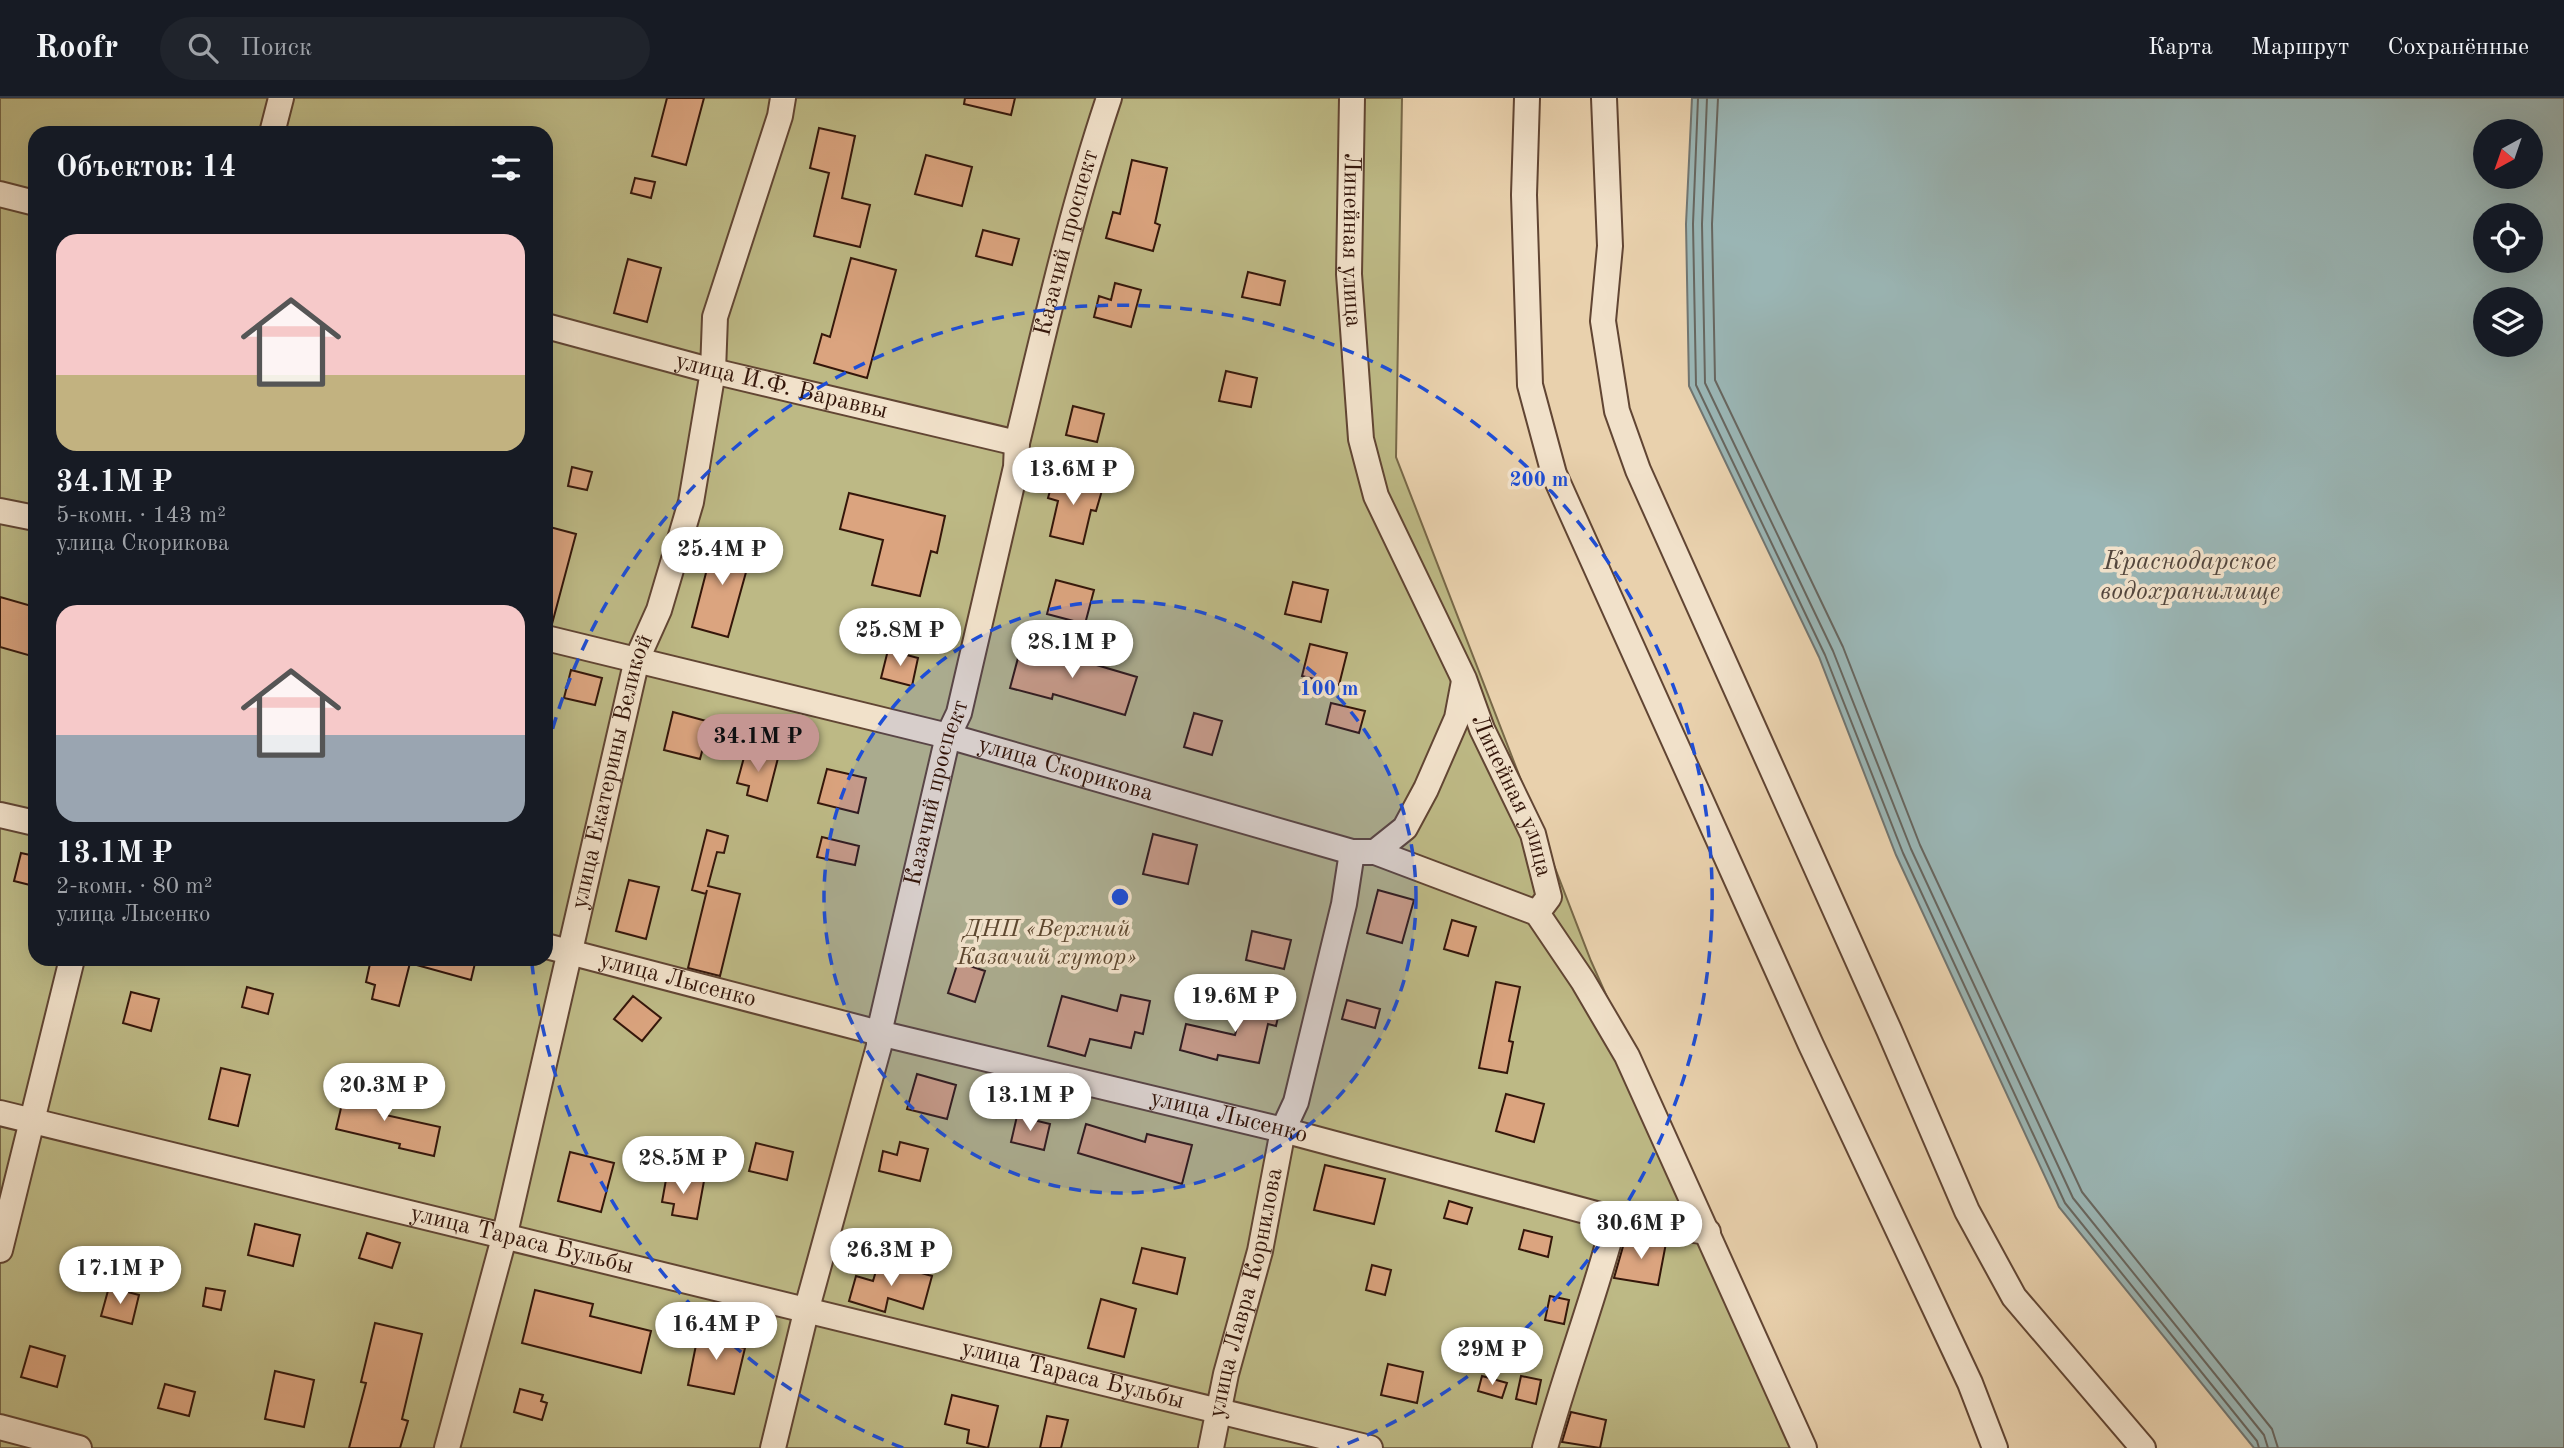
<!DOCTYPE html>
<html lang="ru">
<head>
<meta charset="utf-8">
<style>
	body { margin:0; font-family:"Old Standard TT",serif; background:#20242c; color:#f1f3f6; height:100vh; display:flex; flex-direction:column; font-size:26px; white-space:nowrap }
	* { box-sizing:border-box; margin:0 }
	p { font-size:23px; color:#9ea1a6 }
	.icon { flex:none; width:38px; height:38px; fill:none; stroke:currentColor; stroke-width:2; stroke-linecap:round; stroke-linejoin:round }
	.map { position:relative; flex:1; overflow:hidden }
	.side { position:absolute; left:28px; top:28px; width:525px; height:840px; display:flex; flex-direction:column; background:#171b24; border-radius:21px; box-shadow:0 7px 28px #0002 }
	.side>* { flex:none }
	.needle { width:46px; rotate:220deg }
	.buttons { position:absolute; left:2473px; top:21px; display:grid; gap:14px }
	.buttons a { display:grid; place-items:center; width:70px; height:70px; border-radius:50%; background:#171b24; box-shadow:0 7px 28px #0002; font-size:35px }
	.price { position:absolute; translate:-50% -60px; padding:0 16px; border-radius:24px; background:#fff; color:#222; font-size:23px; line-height:46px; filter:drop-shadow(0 2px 4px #0008) }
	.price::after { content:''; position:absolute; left:50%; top:42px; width:21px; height:16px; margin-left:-10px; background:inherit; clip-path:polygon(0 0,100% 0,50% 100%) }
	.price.selected { background:#c59692; color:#111 }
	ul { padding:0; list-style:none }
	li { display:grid; align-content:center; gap:14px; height:371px; padding:0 28px }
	li span { display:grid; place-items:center; height:217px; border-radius:21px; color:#555 }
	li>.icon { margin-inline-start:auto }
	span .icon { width:126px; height:126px; fill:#fffc; stroke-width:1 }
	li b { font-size:30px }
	h2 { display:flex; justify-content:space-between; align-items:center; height:84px; padding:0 28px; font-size:30px }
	header { display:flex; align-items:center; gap:42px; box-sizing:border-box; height:98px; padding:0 35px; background:#171b24; border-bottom:2px solid #363941 }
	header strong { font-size:33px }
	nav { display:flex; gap:38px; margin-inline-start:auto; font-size:24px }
	.search { width:490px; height:63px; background:#20242c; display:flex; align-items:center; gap:18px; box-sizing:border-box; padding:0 24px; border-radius:38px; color:#9ea1a6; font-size:26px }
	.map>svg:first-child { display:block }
	.green { fill:#bdb985; stroke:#786848; stroke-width:2; fill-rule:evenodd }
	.water { fill:#9ab5b4; stroke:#717570; stroke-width:2; fill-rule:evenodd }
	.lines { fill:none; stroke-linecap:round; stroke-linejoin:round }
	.shore { stroke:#67665f; stroke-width:2 }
	.building { fill:#dba47f; stroke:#34160a; stroke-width:2 }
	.minor-casing { stroke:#614533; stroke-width:28 }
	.minor { stroke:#f1e1ca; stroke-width:24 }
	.ring { fill:none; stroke:#1d4ed8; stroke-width:3.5; stroke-dasharray:12 9 }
	.labels { text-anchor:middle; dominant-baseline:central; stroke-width:7; stroke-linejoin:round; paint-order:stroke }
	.street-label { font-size:24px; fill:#34160a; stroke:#f1e1ca }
	.park-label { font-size:24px; font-style:italic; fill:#5d472f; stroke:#f1e1ca }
	.water-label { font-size:26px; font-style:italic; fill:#53463d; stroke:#f1e1ca }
	.centre { fill:#1d4ed8; stroke:#f1e1ca; stroke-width:3.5 }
	.ring-label { font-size:21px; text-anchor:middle; font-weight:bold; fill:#1d4ed8; stroke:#f1e1ca; stroke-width:7; stroke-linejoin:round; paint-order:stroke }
</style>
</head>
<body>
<header>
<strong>Roofr</strong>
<div class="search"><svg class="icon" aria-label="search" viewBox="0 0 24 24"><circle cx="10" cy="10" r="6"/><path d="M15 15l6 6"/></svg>Поиск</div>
<nav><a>Карта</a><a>Маршрут</a><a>Сохранённые</a></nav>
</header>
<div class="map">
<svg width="2564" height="1350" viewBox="0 0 2564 1350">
	<rect width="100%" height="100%" fill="#e9d1ad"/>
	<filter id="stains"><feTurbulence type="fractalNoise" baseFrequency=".00286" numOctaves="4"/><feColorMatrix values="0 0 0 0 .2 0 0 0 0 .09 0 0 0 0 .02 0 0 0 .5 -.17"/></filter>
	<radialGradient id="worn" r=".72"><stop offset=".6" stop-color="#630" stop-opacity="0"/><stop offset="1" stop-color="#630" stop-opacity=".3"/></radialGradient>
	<path class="green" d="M0,0H1402L1396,359L1591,863L1808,1350H0ZM35,35H546V861H35Z"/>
	<path class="water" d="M1692,0H2564V1350H2254L2059,1109L1896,757L1819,559L1689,288L1686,126ZM2485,33H2530V79H2485ZM2485,117H2530V163H2485ZM2485,201H2530V247H2485Z"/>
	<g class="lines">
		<path class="shore" d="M1698,0L1693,126L1696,287L1825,557L1903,755L2065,1105L2257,1343L2259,1350
			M1707,0L1702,126L1705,285L1833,553L1911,751L2073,1100L2264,1337L2268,1350
			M1718,0L1712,126L1715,282L1843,549L1920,747L2082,1094L2272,1331L2278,1350"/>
	</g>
	<path class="building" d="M667,0H704L686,67L652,58Z
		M965,0H1015L1011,17L964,6Z
		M819,30L855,38L842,100L870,107L860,149L814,138L829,75L810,70Z
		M926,57L972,69L962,108L915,96Z
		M1132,62L1167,70L1155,125L1160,127L1153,153L1106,140L1113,114L1120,116Z
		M635,80L655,84L651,100L631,95Z
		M983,132L1019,141L1012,167L976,158Z
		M851,160L896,172L867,280L814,265L822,236L830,239Z
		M628,161L661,170L647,224L614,215Z
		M1248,174L1285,183L1280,207L1242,199Z
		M1115,185L1141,192L1131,229L1094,219L1099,198L1111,202Z
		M1226,273L1257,280L1251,309L1219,303Z
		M1073,308L1104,316L1097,344L1066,337Z
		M572,369L592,374L587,392L568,388Z
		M1055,375L1103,389L1096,413L1091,412L1083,446L1050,438L1058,403L1048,400Z
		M849,395L945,418L937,455L931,453L920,498L872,487L883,442L840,431Z
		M546,428L576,436L552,526H546Z
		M715,440L753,449L728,539L692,529Z
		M1056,482L1094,492L1085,526L1047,516Z
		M1293,484L1328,492L1321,524L1285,516Z
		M0,499L35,509V559L0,549Z
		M1022,545L1137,579L1125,617L1053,596L1052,601L1010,590Z
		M1310,546L1347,555L1339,587L1302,578Z
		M888,552L918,560L912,588L881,580Z
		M571,572L602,580L595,607L564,600Z
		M1331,605L1365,613L1359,635L1326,626Z
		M673,614L710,624L700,661L664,652Z
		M1194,615L1222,623L1212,657L1184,649Z
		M746,652L778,660L767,703L747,697L749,688L737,685Z
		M827,671L866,680L858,715L818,705Z
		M707,732L728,738L724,755L717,754L708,788L740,796L720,878L688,870L707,792L706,796L692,792Z
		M1153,736L1197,747L1188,786L1143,776Z
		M822,739L859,748L855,767L817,759Z
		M21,755L35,758L30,787L14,783Z
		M629,782L659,789L646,841L616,833Z
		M1378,792L1414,802L1402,845L1367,835Z
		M1452,822L1476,829L1468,858L1444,851Z
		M1252,833L1291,842L1284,871L1246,862Z
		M371,861H411L399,908L372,901L375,887L366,884Z
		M414,861H476L471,882L413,866Z
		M958,864L985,873L975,904L948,895Z
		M1496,884L1520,889L1509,943L1513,944L1507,975L1479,970Z
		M247,889L273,896L268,916L242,909Z
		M131,894L159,901L151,933L123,925Z
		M1121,897L1150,903L1143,936L1135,934L1131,950L1090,941L1085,958L1048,948L1062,898L1117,913Z
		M1246,897L1281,906L1276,928L1268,926L1259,965L1218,957L1217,962L1180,952L1186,926L1235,937Z
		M633,898L661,920L642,943L614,921Z
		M1347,902L1380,911L1375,930L1342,921Z
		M221,970L250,977L238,1028L209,1021Z
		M917,976L956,987L947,1021L907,1011Z
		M346,989L385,999L381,1016L440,1029L434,1058L399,1050L400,1046L336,1031Z
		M1506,996L1544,1006L1534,1044L1496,1033Z
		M1017,1018L1050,1026L1044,1052L1011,1044Z
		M1086,1026L1145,1044L1147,1036L1192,1047L1182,1086L1078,1055Z
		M900,1044L928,1051L920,1083L879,1073L883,1053L897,1057Z
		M756,1045L793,1054L787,1082L749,1073Z
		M570,1054L614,1065L601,1114L558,1103Z
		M1325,1067L1385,1081L1374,1126L1314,1112Z
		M667,1076L704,1083L697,1121L672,1117L674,1106L662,1104Z
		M1449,1103L1472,1110L1467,1126L1444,1120Z
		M255,1126L300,1137L293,1168L248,1157Z
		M1524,1132L1552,1139L1548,1159L1519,1151Z
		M367,1135L400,1145L392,1170L359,1160Z
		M1626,1138L1666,1145L1658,1187L1614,1180Z
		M1142,1150L1185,1160L1177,1196L1133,1185Z
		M879,1163L932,1178L923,1211L888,1200L885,1214L849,1203L856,1178L873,1183Z
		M1372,1167L1391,1172L1385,1197L1366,1192Z
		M109,1189L139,1197L132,1226L101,1218Z
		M206,1190L225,1193L221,1212L203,1208Z
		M535,1192L593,1206L590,1218L651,1233L641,1275L522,1245Z
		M1550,1198L1569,1202L1564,1226L1545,1222Z
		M1101,1201L1136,1211L1124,1259L1088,1250Z
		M375,1225L422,1236L402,1321L408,1323L400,1350H349L366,1285L361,1284Z
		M700,1227L719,1231L718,1237L736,1241L735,1248L745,1250L734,1296L688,1287Z
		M30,1248L65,1258L57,1289L21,1279Z
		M1388,1266L1423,1274L1417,1305L1381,1297Z
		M275,1273L314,1282L304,1329L265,1321Z
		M1482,1278L1507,1285L1502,1300L1478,1293Z
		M1521,1278L1541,1282L1536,1306L1516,1301Z
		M165,1286L195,1294L189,1318L158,1310Z
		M520,1291L543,1297L541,1303L547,1305L542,1322L514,1314Z
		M952,1297L998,1308L988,1350L967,1345L969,1332L945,1326Z
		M1571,1314L1606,1322L1600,1350L1562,1344Z
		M1047,1318L1068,1322L1061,1350H1040Z"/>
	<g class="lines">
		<g class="minor-casing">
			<g id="minor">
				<path id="s1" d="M1352,0L1349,176L1361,341L1376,398L1464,581L1482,631L1533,736L1549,799L1537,815L1583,883L1627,958L1804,1350"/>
				<path d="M1527,0L1524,97L1530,287L1554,376L1811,947L1970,1285L1995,1350"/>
				<path d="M1604,0L1610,148L1603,223L1617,313L1638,372L1889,932L1967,1113L2014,1199L2143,1350"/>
				<path d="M272,35L281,0"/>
				<path d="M0,96L35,105"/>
				<path id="s2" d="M546,228L713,273L1017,345"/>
				<path d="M0,413L35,420"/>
				<path id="s3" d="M546,540L948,638L1352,754H1375L1537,815"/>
				<path d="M0,717L35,725"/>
				<path d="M1375,754L1405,730L1426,691L1457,620L1464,583"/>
				<path id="s4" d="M546,848L879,935L1283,1032L1615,1121L1708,1134"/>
				<path id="s5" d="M0,1015L1370,1350"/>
				<path d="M0,1152L72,861"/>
				<path d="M0,1329L79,1350"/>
				<path id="s6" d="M447,1350L504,1140L637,561L659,512L691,404L713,273L715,219L780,18L783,0"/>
				<path id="s7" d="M773,1350L807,1210L879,948V935L948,638L959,615L1016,369L1017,345C1045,230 1071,113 1109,0"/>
				<path id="s8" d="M1211,1350L1226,1276L1260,1153L1283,1032L1296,1004L1344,806L1352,754"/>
				<path d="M1545,1350C1566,1273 1595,1198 1615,1121"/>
			</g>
		</g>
		<use href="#minor" class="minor"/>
	</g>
	<circle cx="1120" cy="799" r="296" fill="#1d4ed8" fill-opacity=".12"/>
	<g class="ring">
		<circle cx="1120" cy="799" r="296"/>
		<path d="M903 1350A592 592 0 0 1 532 866M547 651A592 592 0 1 1 1337 1350"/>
	</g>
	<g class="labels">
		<g class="street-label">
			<text stroke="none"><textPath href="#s1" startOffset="142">Линейная улица</textPath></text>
			<text stroke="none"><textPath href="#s7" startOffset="1242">Казачий проспект</textPath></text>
			<text stroke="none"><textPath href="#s2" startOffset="243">улица И.Ф. Вараввы</textPath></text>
			<text stroke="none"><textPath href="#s3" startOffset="536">улица Скорикова</textPath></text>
			<text stroke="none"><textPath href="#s6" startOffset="696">улица Екатерины Великой</textPath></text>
			<text stroke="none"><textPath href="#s7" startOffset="676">Казачий проспект</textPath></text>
			<text stroke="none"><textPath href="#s1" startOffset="730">Линейная улица</textPath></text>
			<text stroke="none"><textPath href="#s4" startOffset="136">улица Лысенко</textPath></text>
			<text stroke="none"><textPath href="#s4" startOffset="704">улица Лысенко</textPath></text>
			<text stroke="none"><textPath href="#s5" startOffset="537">улица Тараса Бульбы</textPath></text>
			<text stroke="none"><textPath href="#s8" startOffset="159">улица Лавра Корнилова</textPath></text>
			<text stroke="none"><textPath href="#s5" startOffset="1104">улица Тараса Бульбы</textPath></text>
		</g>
		<g class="park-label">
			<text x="1047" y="832">ДНП «Верхний<tspan x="1047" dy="28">Казачий хутор»</tspan></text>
		</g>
		<g class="water-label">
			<text x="2190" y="464">Краснодарское<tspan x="2190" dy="30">водохранилище</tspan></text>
		</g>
	</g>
	<circle cx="1120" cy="799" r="10" class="centre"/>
	<g class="ring-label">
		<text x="1539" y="388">200 m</text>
		<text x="1329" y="597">100 m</text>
	</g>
	<rect width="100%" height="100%" filter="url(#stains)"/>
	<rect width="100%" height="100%" fill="url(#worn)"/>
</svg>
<div class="buttons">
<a><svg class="needle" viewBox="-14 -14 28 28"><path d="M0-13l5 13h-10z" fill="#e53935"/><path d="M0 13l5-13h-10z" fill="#9ea1a6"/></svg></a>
<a><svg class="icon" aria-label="locate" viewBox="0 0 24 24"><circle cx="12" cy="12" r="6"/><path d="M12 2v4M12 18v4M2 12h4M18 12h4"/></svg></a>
<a><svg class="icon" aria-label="layers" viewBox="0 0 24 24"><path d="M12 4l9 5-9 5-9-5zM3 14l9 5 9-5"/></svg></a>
</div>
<b class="price" style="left:1073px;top:409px">13.6M ₽</b>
<b class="price" style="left:722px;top:489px">25.4M ₽</b>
<b class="price" style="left:900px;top:570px">25.8M ₽</b>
<b class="price" style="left:1072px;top:582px">28.1M ₽</b>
<b class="price selected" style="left:758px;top:676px">34.1M ₽</b>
<b class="price" style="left:1235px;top:936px">19.6M ₽</b>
<b class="price" style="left:384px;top:1025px">20.3M ₽</b>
<b class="price" style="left:1030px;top:1035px">13.1M ₽</b>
<b class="price" style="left:683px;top:1098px">28.5M ₽</b>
<b class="price" style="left:1641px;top:1163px">30.6M ₽</b>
<b class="price" style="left:891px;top:1190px">26.3M ₽</b>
<b class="price" style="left:120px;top:1208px">17.1M ₽</b>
<b class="price" style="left:716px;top:1264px">16.4M ₽</b>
<b class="price" style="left:1492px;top:1289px">29M ₽</b>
<section class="side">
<h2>Объектов: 14<svg class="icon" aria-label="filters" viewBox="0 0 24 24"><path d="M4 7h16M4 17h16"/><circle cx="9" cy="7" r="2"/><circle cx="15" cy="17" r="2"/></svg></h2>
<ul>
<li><span style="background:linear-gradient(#f6c9c9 65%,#c2b280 0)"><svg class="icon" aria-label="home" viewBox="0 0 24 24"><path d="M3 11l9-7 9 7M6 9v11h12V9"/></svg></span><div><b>34.1M ₽</b><p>5-комн. · 143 m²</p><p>улица Скорикова</p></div></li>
<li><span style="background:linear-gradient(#f6c9c9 60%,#9aa5b1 0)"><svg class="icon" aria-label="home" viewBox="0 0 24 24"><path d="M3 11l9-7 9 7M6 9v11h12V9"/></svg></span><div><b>13.1M ₽</b><p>2-комн. · 80 m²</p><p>улица Лысенко</p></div></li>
</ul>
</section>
</div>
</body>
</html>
